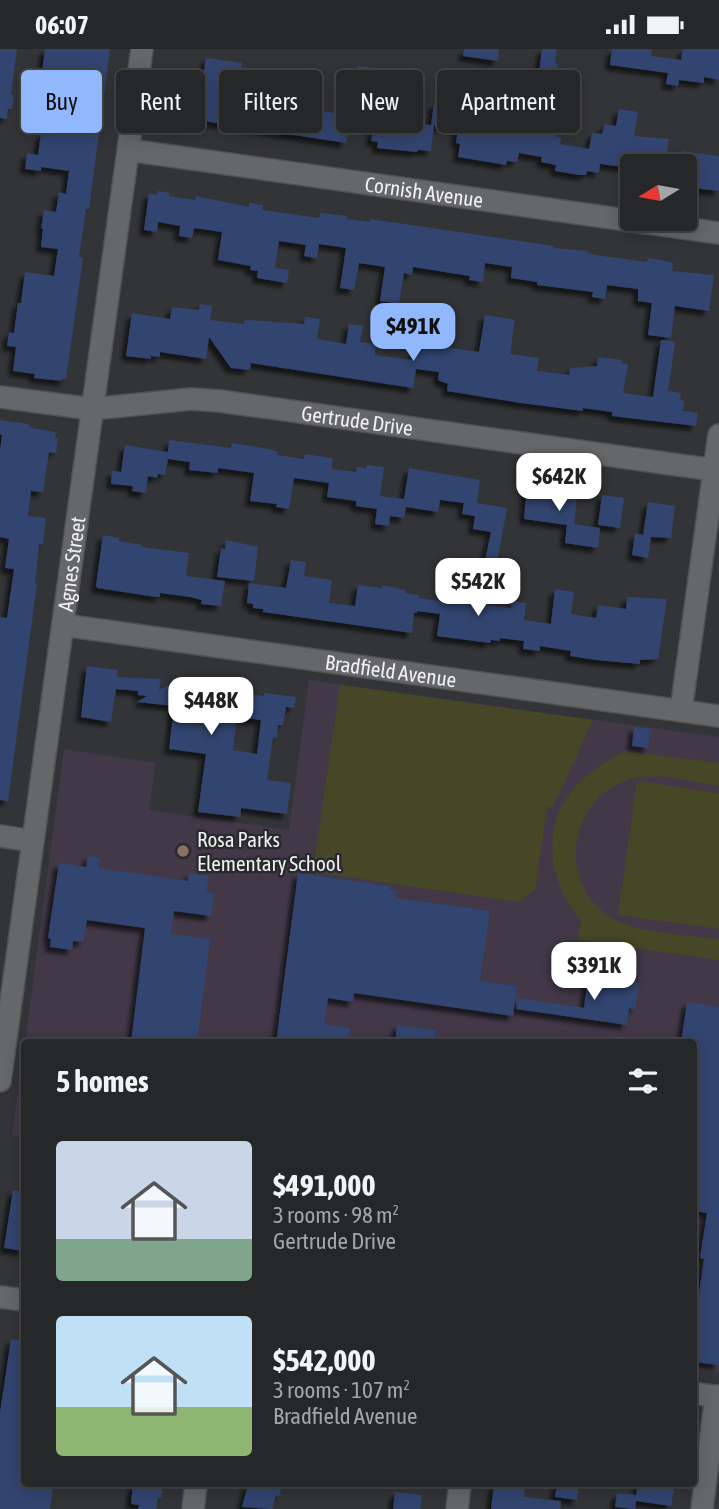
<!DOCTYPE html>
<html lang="en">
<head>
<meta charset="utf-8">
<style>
	body { margin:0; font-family:"Asap Condensed",sans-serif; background:#2e2f31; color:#f1f3f6; height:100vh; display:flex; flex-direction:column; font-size:26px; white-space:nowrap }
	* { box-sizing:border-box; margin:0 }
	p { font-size:23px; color:#a4a5a8 }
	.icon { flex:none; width:38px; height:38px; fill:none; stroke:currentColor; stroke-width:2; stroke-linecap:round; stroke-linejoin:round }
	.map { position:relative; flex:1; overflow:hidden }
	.sheet { position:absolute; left:21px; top:990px; width:676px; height:448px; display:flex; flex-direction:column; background:#262729; border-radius:7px; box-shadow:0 4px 18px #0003,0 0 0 2px #424446 }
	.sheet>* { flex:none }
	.hud { position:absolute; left:21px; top:21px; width:677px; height:63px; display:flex; gap:14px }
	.needle { width:46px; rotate:259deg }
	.tools { position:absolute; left:620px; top:105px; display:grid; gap:14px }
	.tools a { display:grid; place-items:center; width:77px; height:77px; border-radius:7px; background:#262729; box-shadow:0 4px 18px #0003,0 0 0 2px #424446; font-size:35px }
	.price { position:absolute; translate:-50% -60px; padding:0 16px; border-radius:14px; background:#fff; color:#222; font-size:23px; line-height:46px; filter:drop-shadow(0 2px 4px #0008) }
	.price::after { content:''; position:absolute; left:50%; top:42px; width:21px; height:16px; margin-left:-10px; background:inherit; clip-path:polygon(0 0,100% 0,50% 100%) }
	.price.active { background:#91b8fd; color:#111 }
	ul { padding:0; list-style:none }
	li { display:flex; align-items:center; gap:21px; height:175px; padding:0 35px }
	li span { display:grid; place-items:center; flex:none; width:196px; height:140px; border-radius:7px; color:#555 }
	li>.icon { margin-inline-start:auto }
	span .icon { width:84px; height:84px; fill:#fffc; stroke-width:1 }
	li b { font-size:30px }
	h2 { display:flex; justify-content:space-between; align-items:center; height:84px; padding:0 35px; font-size:30px }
	.tag { padding:0 24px; border-radius:7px; background:#262729; box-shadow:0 4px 18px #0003,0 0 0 2px #424446; font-size:24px; line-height:63px }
	.tag.active { background:#91b8fd; color:#111 }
	.status { display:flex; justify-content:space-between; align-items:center; height:49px; padding:0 35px; background:#262729; direction:ltr }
	.status svg { height:19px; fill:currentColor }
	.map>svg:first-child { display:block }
	.education { fill:#423848 }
	.pitch { fill:#464726 }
	.building { fill:#33446f; fill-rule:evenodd; filter:url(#shadow) }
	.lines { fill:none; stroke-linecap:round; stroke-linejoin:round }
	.minor-casing { stroke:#535355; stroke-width:24 }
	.minor { stroke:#656769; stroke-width:21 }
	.education-dot { fill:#8d6e63; stroke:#292a2d; stroke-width:2.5 }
	.labels { text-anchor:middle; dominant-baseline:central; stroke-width:5; stroke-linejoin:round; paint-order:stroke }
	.street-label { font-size:21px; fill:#f1f1f3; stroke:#292a2d }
	.poi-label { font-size:21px; fill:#f1f1f3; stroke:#292a2d; text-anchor:start }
</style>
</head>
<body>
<div class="status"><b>06:07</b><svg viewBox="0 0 49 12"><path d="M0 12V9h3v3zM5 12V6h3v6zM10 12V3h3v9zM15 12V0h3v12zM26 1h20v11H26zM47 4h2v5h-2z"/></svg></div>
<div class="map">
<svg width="719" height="1460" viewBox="0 0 719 1460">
	<defs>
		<filter id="shadow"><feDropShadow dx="-5" dy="5" stdDeviation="2" flood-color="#0009"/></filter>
	</defs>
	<rect width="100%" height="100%" fill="#333437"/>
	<path class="education" d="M309,631L719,688V1324L693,1321V994H25L64,700L156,714L149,761L289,781Z
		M24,995V1089L12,1087Z"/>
	<path class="pitch" d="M340,636L593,671L553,758H547L535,841L519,853L313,823Z
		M625,702L719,714V737C695,733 657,723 634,729C568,745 554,837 614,870C642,885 687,886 719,890V911L578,891L581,871C546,832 540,772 580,733C593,720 609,711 625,702Z
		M637,732L719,744V880L618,866Z"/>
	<path class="building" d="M0,0H17L11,46H14L12,60H8L7,70L0,69Z
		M45,0H110L89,160H86L79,208L83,209L66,330H62V332L34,329L35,325L13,322L16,298L7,297L9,283L14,284L18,254H21L25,223L54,227L58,200L41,198L43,180H41L44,161L56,163L59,143L66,145L69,122L41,118V122L25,120L27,104L38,106L41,84L46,85L50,51L49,48L39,47Z
		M464,0H499L498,12L463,7Z
		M542,0H557L555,14L558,15L556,32L579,35L578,46L571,45L570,58L550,55L547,78L557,80L556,88L561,89L560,95L589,100L592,84L602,85L605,75L616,77L619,60L638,63L634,87L669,90L667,105L652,103L651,117H632V119L600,115L599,124L587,122L586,126H579L555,122L556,116L541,113L542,108L519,104L517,113L507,112L506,116L458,108L460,95L456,94L458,80L434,77L431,102L418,101L417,103L377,99L378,93L371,92L374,74L349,70L346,94L171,67L162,72L169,25L173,26L174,19L204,22L206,9L242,14L241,18L254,20L251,42L266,44L264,54L289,58L292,35H297L317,38L316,45L324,46L322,62L346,66L350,37H355L357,17L369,18L365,46L404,51L401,72L431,76L434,54L450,57L451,50L471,53L470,60L489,63L487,76L517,80V75L532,78Z
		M612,0H652L651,7L681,11L683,0H719V31L704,28V34L679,31L678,37L666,35L668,24L610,16Z
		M682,102L719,107V142L684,138V117H680Z
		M158,142L170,144L169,147L195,151L196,147L249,158V154L263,156L262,161L319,169L320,164L347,167V170L370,173V170L554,197L553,199L588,202V204L595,206L647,213L648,209L660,211L673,214L672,222L714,226L709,262L675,257L671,289L648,286L652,254L638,252V240L607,236L605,250L592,248L593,243L537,236V233L511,229L512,218L485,214L483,233L469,231L470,227L413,218L412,226L404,224L399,255L380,252L385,218L359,214L354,241L340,239L346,199L319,195L317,209L304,207L306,196L279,192L275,219L289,221L287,234L257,229L258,222L250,221L251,217L218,211L222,183L194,179L192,189L179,187L180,177L158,173L157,183L144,181L149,144L157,146Z
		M200,255L212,257L210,271L244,275V272L248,271L304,275L305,268L320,270L317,290L346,295L349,275L363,277L360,293L376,295L375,306L413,311L417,292L436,295L438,283L452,285L450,299L479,303L485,266L515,271L510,305L539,309L537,322L569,326L570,319L597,317L598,308L622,311L621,314L628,315L623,344L653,348L661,291L673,292L675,295L668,342L681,344L680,351L684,352L683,362L698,364L696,377L612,367V363L583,359V362L521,354L447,342L448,335L438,331L439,323L416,320L413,339L251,314L250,321L231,319L209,288L206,310L160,303V308L151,307V310L126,307L132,264L170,270L172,258L199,261Z
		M397,256L409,257L406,281L394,279Z
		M0,371L28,375L31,379L51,382L56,384L55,389H58L56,404L49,403L43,443L31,442L28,467L46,469L43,495H39L35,535H37L8,752L0,751V568L7,569L14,520L5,519L9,490L0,488V402L2,386L0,385Z
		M169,391L231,399L232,394L269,400L278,403L277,406L304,410L305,405L333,409L332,420L356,423L357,418L366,419L367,416L384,418L380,447L404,450L409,419L480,431L477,454L507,459L497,513L485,511L491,483L473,480L475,467L462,465L464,454L440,451L438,463L406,458L404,469L390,467L389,477L375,475L377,460L356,457V452L327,448L329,434L294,429L289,460L276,458L277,455L250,452L254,424L218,419V424L189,421L190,413L168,410L165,426L158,425L157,429L148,427L146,444L132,442L133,437L111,435L112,422L121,423L125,396L168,403Z
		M527,435L578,441L574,475L600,479L598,499L565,494L567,476L524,470Z
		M602,446L624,449L620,479L598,476Z
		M648,453L675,457L671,489L651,488L648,509L632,506L635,484L643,486Z
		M103,486L119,489V492L142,496V498L189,504L186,527L225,532L221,557L201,555L202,551L190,548L160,544V548H156L97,539L96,536Z
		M226,491L258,498L254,532L217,528L221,499L225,500Z
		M291,511L306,513L304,527L332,531L329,554L355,557L358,536L382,539V536L405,541V544L419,546V549L452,554V551L462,552L463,548L474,549L473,554L511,559L512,552L526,554L524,571L551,575L555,540L574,543L571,565L596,569L598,556L626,560L627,548L667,550L658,610L640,611V615L596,611L570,607L571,602L540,597V602L523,600L524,592L500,589V592L491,591L490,594L437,587L440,565L417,562V564H414L412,584L263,563V560L253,559V555L247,554L249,534L286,539Z
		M87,617L118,621L117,628L161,630L159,641L176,632H180L184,638L194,639V641L217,644V640L264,647V644L296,648L294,659L286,658L283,676H278L277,689L273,688L267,731L291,734L287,765L241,759L240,768L198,763L206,705L169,700L174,657L137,653L147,647L138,646V642L116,640L111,673L81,668ZM237,668L261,671L257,705L233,701Z
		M634,678L651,680L648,699L632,697Z
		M88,807L100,809L99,819L188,832L189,824L209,827L206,844L214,845L211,867L174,862L171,885L210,890L197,994H131L145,879L87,871L83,893L73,892L72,901L50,898L51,890L48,889L59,814L86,818Z
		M298,824L389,837V841L397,842L396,849L490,862L480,932L517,937L513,967L354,944L353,953L328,949L324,975L350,979L347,994H276Z
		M588,927L639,934L635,960L629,959L627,976L516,960L517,949L584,959Z
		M687,953L719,958V1316L693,1313V1287L704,1210L700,1209L707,1164L693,1162V1119L696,1097H693V994H681Z
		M397,976L436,981L434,994H395Z
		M13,1141L24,1143V1202L4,1199Z
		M11,1290L24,1292V1435H54L50,1460H0V1364Z
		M133,1435H163L161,1449H158L156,1460H138L139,1456L131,1455Z
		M248,1435H281L280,1447L276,1446L272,1460L242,1458Z
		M494,1435H525L524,1448L561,1452L560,1460H491Z
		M557,1435H579L577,1451L555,1448Z
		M638,1435H675L671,1457L636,1452L635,1460L615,1458L617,1444L636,1446Z
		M395,1443L422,1446L420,1460H393Z"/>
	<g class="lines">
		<g class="minor-casing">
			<g id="minor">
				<path id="s1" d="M128,101L719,184"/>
				<path id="s2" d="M0,348L92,360L191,350L220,352L714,421"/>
				<path id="s3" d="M63,576L719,667"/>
				<path d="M681,662L719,386"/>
				<path d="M0,787L33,792"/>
				<path id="s4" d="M0,1032L142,0"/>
				<path d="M0,1248L24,1251"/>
				<path d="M693,1344L719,1348"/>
				<path d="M193,1460L196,1435"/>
				<path d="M457,1460L460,1435"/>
				<path d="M702,1460L716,1347"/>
			</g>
		</g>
		<use href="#minor" class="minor"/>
	</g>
	<circle class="education-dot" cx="183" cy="802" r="7"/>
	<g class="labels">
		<g class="street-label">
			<text stroke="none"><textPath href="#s1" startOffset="299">Cornish Avenue</textPath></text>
			<text stroke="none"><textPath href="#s2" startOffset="360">Gertrude Drive</textPath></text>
			<text stroke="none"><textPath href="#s4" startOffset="522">Agnes Street</textPath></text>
			<text stroke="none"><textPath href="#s3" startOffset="331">Bradfield Avenue</textPath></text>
		</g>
		<g class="poi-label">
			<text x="197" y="790">Rosa Parks<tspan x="197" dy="24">Elementary School</tspan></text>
		</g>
	</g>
</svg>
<div class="tools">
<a><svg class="needle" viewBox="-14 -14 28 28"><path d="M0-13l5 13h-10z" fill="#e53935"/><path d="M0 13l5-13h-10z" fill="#a4a5a8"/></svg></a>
</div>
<b class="price active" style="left:413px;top:314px">$491K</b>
<b class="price" style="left:559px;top:464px">$642K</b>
<b class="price" style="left:478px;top:569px">$542K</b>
<b class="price" style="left:211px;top:688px">$448K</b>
<b class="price" style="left:594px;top:953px">$391K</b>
<div class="hud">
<a class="tag active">Buy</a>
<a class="tag">Rent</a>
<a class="tag">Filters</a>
<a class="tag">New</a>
<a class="tag">Apartment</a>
</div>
<section class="sheet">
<h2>5 homes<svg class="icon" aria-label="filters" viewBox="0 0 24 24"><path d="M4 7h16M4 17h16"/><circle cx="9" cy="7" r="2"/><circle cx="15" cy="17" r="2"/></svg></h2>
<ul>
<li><span style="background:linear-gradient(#c9d6e8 70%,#7fa58c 0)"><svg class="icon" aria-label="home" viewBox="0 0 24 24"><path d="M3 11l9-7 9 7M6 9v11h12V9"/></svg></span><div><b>$491,000</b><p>3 rooms · 98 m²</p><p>Gertrude Drive</p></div></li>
<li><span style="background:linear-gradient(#bfe0f5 65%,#8fb573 0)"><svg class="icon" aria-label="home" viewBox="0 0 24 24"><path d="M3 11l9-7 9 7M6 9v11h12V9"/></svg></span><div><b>$542,000</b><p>3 rooms · 107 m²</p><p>Bradfield Avenue</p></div></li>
</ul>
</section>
</div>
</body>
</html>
